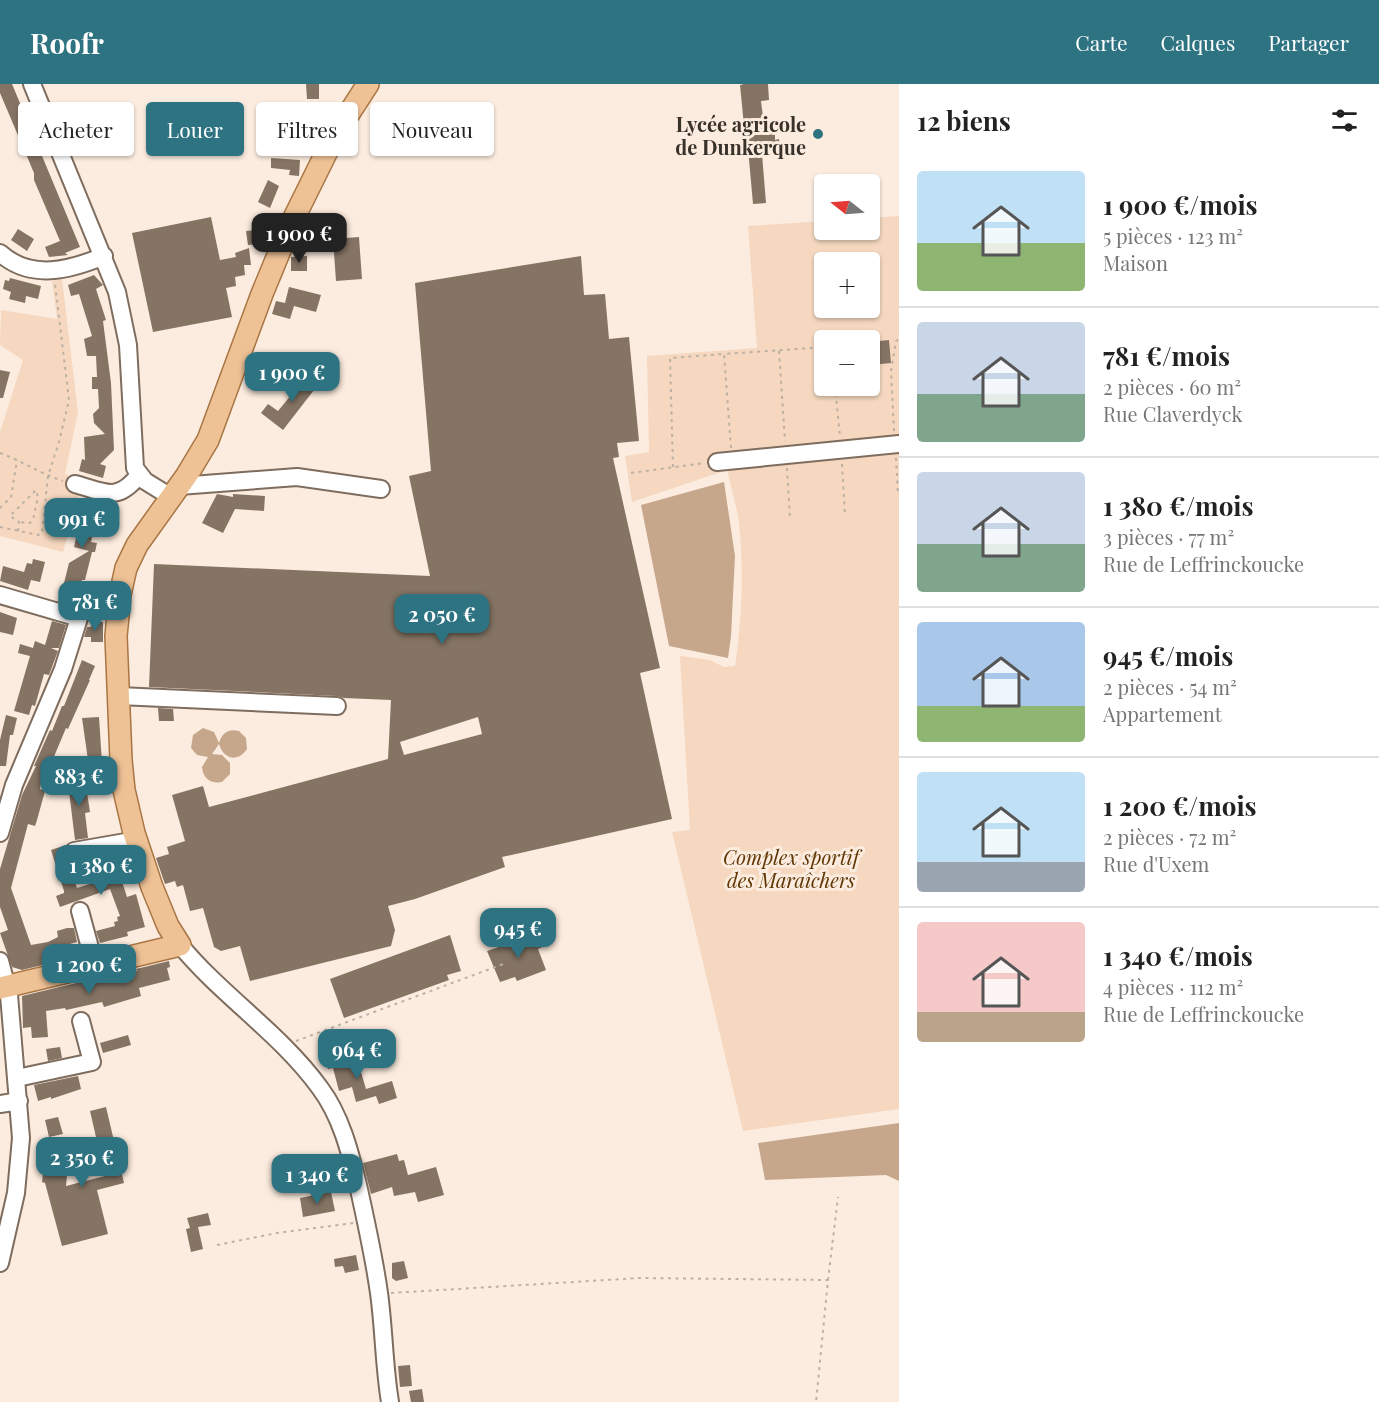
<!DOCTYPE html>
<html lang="fr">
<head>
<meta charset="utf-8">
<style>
	body { margin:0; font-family:"Playfair Display",serif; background:#f6f6f6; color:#222; height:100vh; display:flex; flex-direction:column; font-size:22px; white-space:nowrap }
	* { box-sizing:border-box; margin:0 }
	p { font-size:20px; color:#767676 }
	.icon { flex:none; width:33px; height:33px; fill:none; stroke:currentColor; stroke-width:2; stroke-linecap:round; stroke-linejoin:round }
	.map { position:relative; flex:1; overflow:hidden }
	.drawer { display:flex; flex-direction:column; background:#fff; width:480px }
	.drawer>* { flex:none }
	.guide { position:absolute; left:18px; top:18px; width:570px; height:54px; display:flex; gap:12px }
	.needle { width:39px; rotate:287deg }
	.tools { position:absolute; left:814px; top:90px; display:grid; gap:12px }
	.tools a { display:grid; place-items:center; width:66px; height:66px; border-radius:6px; background:#fff; box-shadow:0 2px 4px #0004; font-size:30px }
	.price { position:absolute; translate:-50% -51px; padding:0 14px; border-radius:12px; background:#2e7381; color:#fff; font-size:20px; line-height:39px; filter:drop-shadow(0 2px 3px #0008) }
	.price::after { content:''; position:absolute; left:50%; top:36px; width:18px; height:14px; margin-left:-9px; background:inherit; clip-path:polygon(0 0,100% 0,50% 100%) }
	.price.selected { background:#222; color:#fff }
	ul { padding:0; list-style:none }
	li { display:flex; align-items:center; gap:18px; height:150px; padding:0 18px }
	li+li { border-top:2px solid #e0e0e0 }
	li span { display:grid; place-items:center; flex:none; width:168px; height:120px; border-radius:6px; color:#555 }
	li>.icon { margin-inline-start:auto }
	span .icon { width:72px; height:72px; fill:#fffc; stroke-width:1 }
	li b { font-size:26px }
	h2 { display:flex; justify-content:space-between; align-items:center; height:72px; padding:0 18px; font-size:26px }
	.chip { padding:0 21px; border-radius:6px; background:#fff; box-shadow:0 2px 4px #0004; font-size:21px; line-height:54px }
	.chip.selected { background:#2e7381; color:#fff }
	header { display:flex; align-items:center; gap:36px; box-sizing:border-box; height:84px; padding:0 30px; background:#2e7381; color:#fff }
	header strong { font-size:28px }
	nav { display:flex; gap:33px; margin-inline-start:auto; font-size:21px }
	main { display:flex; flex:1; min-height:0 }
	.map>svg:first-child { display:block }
	.green { fill:#f5d8bf; fill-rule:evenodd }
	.water { fill:#c6a78b }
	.building { fill:#857464; fill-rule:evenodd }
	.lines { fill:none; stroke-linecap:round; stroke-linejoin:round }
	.minor-casing { stroke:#7e6d5e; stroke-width:20 }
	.major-casing { stroke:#a87543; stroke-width:24 }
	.path { stroke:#bdb0a5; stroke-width:2; stroke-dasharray:3 4.5; stroke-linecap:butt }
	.minor { stroke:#fff; stroke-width:16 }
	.major { stroke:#efc296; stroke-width:21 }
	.poi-dot { fill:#2e7381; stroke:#fcecdf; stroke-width:2 }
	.labels { text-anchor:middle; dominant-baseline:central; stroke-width:6; stroke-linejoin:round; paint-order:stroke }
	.poi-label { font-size:20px; font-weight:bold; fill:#39322b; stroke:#fcecdf; text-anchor:end }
	.park-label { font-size:20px; font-style:italic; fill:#5f3604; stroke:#fcecdf }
</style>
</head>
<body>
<header>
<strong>Roofr</strong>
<nav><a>Carte</a><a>Calques</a><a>Partager</a></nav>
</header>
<main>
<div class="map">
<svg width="899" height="1318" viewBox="0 0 899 1318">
	<rect width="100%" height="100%" fill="#fcecdf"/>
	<path class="green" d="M899,132V1025L743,1047L672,748L690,746L680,572L710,576L724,583L735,582C742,536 744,486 739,440C737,422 731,404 727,386L632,418L625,372L649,368L647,272L757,264L748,142L825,137V146H870V134ZM825,178H870V224H825ZM825,256H870V302H825Z
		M62,195L78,328L65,390L83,396L63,468L0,452V348L23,276L0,261L1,226L57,235L52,197Z"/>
	<path class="water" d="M724,398L735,472L731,552L728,574L669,562L641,421Z
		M203,644L214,648L219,659C222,649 228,644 239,647L246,654L247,665C238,679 223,675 219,660L212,670L222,671L230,679V690L222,698C211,700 203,695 202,683L208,673L197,671L191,664L193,651Z
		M899,1039V1097L886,1091L765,1096L758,1059Z"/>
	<path class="building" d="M0,0H12L75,151L80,163L65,169L68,171L49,173L45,163L60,157L34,96V89L0,9Z
		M306,0H319V15H307Z
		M744,0H768L769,16L761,17L764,41L775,40V56L779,55L780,67L762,70L766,119L753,120L746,42H744L740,1Z
		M271,74L300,76L299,92L289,91L290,86L271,84Z
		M268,96L279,102L270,124L258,118Z
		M211,133L220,176L236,173L235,169L249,164L251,181H244L245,191L235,193L236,202L226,204L232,233L153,248L132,149Z
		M18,145L34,155L27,167L11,156Z
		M267,145L268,150L272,149L269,159L248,161L246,147Z
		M359,153L362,195L336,197L333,155Z
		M307,172V187H291V173Z
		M581,172L584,211L605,210L609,255L629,253L639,357L617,359L619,373L613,374L660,584L640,589L672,735L502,773L505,783L415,815L388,822L395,846L391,862L250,897L240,862L221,867L214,863L203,824L190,827L183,801L177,803L175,797L165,800L156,774L169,770L167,763L185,757L172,711L203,702L209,723L388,675L391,616L344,614L337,612L149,603L154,480L430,492L409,392L431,387L415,199ZM478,633L482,650L404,671L400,658Z
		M94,191L103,201L96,205L106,236L103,237L111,299L114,366L100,380L106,382L103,394L79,387L82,375L85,376L84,353L105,350L94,339L93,330L99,324L98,305H92V293H97L96,272H87L84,255L92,252L79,210L71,212L68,201Z
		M10,194L41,202L38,215L26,212L25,219L9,215L11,208L3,205L5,196L9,197Z
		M289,203L321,211L316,228L294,222L290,235L272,230L276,217L285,219Z
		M889,256L891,279L870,281V258Z
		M0,286L10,288L3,314H0Z
		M310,288L321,297L283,346L261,329L268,320L278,327Z
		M217,410L233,413V410L265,412L264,427L235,425L223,449L202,439Z
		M85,418L106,423L104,433L97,431L91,458L97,459L95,468H92L85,496H82L75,515L61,511L69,479L89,467L74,463L78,446H76Z
		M33,475L45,478L40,498L31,496L28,506L0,497L3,482L24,488L27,479L32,480Z
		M0,528L17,534L13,551L0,548Z
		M52,537L66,541L59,564H51L58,567L49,591L44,590L35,622L32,621L29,631L14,627L30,572L18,569L20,560L33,564L35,557L45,561Z
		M92,538H103V558H91V553H84L87,543H91Z
		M82,576L95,582L89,596H90L68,645L66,644L48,687L44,685L40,705L45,707L37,736L35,742L28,740L11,804L31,861L48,858L58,853L57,847L67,844H74L77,858L52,865L55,878L22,886L12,883L0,849L8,846L0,823V785L22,711L36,682H34L50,646L52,647L62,622H64Z
		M158,624L173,625L174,637H159Z
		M6,631L17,634L13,651H10L6,682H0V656Z
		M99,633L103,694L88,696L89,683L82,634Z
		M85,696L90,728L85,729L88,754L75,756L69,707H63L65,699Z
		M66,761L64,769L71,777H68L77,804L102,796L101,790L105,789L102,773L111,771L114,786L118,785L127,813L136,810L145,843L127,848L128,852L100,859L96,847L115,842L114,838L118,837L117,833L120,832L110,805L60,823L56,812L64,809V807L51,766Z
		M540,849L545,862L538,865L546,886L517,897L515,893L500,898L487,867Z
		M450,851L461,887L447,891L449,896L344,934L330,895Z
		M169,877L170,883L167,884L170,896L139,904L141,912L104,923L102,918L66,926L65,924L46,927L48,953L32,954L31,943L23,944L22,912L93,895L94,898L137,887L136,885Z
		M128,951L131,961L103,969L100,959Z
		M335,962L342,981L358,978L366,1005L392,997L397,1014L379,1020L376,1012L356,1018L352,1003L339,1007L333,984L328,985L323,966Z
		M60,963L62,974L48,977L46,965Z
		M78,992L81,1005L51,1015V1013L38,1017L34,1001Z
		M106,1023L124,1099L97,1106L108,1150L62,1162L45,1099L42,1098L45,1069L69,1071L66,1102L105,1092L90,1027Z
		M58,1033L63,1050L49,1053L45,1036Z
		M397,1070L399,1077L404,1076L408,1091L436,1083L444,1111L418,1118L415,1108L394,1112L392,1103L371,1110L363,1079Z
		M331,1108L335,1127L303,1133L300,1114Z
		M208,1129L211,1141L198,1143L203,1165L191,1168L186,1145L190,1144L187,1134Z
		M356,1171L359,1186L345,1189L343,1182L335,1183L334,1175Z
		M404,1177L408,1194L396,1197L392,1194V1179Z
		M410,1281L412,1302L400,1303L398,1282Z
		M422,1305L424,1318H411L409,1307Z"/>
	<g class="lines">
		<g class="minor-casing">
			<path id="minor" d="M32,0L117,208L128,261L135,384L145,397L171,413
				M0,169C31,197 70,186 104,172
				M717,378L899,360
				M75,400C105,408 117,419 139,391
				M179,402L297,393L381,405
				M0,511L79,534
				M119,612L337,622
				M0,749L14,701L63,585L79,534L85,522L91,518H119
				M74,767L137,756
				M80,827L95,882
				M180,861C222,912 281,950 320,1004C341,1032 350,1068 358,1101C366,1137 374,1173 379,1209C384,1245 384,1282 390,1318
				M0,877L9,911L21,1054L16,1109L0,1179
				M17,994L92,978L81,937
				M0,1020L19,1017"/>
		</g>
		<g class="major-casing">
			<path id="major" d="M0,904L180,861L168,842L152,803L134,749L124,706L121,676L116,552L120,511L126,484L137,461L187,391L208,356L262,210L290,142L335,51L368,0"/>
		</g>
		<path class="path" d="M779,267L785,357
			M835,302L840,353
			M894,347L891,287L896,257L899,255
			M731,364L724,270L825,263
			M0,369C22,377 41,390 63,397
			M896,374L898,410
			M842,380L845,431
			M673,383L670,274L723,270
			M787,384L790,435
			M631,389L705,379
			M0,424L11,413L17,376
			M0,443L38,451L42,449L48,392L59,358L69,316L55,200
			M18,447L19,438L10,432L36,406L38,413L33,436L30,439L19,438
			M296,957L506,879
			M217,1161L277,1149L354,1139
			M828,1196L838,1113
			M391,1209L639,1194L828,1196L816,1318"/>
		<use href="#minor" class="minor"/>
		<use href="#major" class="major"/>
	</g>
	<circle class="poi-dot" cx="818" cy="50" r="6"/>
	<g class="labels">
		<g class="poi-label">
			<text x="806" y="39">Lycée agricole<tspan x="806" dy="23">de Dunkerque</tspan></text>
		</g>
		<g class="park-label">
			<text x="791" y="772">Complex sportif<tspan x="791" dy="23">des Maraîchers</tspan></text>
		</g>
	</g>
</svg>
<div class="tools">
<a><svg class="needle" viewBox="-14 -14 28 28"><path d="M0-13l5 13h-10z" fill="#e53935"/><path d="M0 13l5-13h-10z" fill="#767676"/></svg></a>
<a>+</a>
<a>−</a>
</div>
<b class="price selected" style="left:299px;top:180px">1 900 €</b>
<b class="price" style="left:292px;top:319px">1 900 €</b>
<b class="price" style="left:82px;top:465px">991 €</b>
<b class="price" style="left:95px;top:548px">781 €</b>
<b class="price" style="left:442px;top:561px">2 050 €</b>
<b class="price" style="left:79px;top:723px">883 €</b>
<b class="price" style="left:101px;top:812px">1 380 €</b>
<b class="price" style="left:518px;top:875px">945 €</b>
<b class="price" style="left:89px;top:911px">1 200 €</b>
<b class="price" style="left:357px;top:996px">964 €</b>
<b class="price" style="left:82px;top:1104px">2 350 €</b>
<b class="price" style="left:317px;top:1121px">1 340 €</b>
<div class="guide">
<a class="chip">Acheter</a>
<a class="chip selected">Louer</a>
<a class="chip">Filtres</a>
<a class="chip">Nouveau</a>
</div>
</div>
<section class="drawer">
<h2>12 biens<svg class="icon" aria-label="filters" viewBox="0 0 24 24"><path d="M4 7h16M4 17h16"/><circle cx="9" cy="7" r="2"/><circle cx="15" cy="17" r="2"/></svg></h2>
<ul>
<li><span style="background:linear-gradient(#bfe0f5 60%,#8fb573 0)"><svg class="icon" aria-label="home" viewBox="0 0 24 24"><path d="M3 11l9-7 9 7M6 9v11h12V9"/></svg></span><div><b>1 900 €/mois</b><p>5 pièces · 123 m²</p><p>Maison</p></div></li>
<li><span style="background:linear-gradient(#c9d6e8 60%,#7fa58c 0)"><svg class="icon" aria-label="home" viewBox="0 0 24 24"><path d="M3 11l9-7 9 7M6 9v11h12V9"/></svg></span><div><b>781 €/mois</b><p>2 pièces · 60 m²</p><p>Rue Claverdyck</p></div></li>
<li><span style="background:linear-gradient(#c9d6e8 60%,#7fa58c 0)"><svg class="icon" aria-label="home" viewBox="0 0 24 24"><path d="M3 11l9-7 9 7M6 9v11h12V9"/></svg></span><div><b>1 380 €/mois</b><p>3 pièces · 77 m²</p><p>Rue de Leffrinckoucke</p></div></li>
<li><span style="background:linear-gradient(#a9c7e8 70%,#8fb573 0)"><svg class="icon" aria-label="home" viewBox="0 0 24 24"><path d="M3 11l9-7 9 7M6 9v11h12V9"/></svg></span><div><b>945 €/mois</b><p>2 pièces · 54 m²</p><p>Appartement</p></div></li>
<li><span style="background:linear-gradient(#bfe0f5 75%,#9aa5b1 0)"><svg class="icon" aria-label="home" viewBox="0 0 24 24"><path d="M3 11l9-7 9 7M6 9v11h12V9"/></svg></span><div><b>1 200 €/mois</b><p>2 pièces · 72 m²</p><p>Rue d'Uxem</p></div></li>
<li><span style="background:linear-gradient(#f6c9c9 75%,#b9a48a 0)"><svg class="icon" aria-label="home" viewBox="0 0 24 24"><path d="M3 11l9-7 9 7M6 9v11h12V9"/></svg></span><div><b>1 340 €/mois</b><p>4 pièces · 112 m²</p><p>Rue de Leffrinckoucke</p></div></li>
</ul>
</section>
</main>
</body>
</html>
